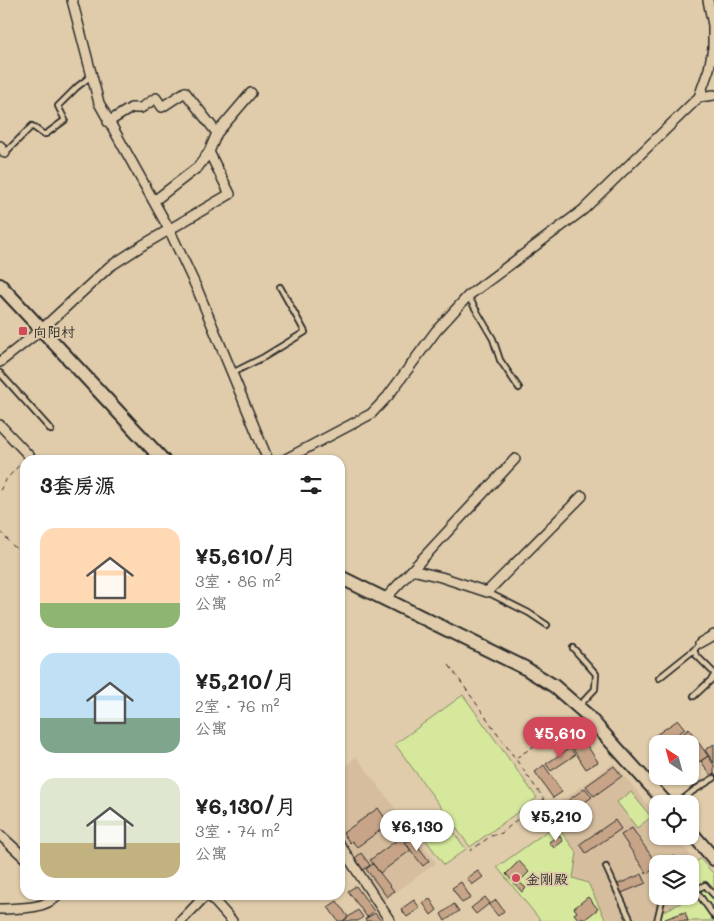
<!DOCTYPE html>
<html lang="zh">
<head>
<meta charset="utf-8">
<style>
	body { margin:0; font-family:Mali,"LXGW WenKai TC",sans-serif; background:#f2f2f2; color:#222; height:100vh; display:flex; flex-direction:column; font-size:19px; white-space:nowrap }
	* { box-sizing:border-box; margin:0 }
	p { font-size:16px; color:#767676 }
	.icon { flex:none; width:28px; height:28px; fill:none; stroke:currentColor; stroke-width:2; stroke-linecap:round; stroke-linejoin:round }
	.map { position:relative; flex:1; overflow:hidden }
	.details { position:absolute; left:20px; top:455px; width:325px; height:445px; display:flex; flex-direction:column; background:#fff; border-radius:15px; box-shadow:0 1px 4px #0004 }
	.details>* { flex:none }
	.needle { width:32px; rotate:324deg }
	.buttons { position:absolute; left:649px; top:735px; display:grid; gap:10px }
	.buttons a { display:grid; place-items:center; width:50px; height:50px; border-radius:10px; background:#fff; box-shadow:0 1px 4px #0004; font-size:25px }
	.price { position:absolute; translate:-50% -42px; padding:0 11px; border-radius:18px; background:#fff; color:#222; font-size:16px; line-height:32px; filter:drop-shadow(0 1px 2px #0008) }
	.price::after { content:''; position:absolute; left:50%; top:30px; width:15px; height:11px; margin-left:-8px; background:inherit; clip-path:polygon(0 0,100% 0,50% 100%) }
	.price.on { background:#d1495b; color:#fff }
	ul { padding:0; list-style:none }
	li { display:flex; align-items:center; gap:15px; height:125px; padding:0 20px }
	li span { display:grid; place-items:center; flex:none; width:140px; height:100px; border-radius:15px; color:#555 }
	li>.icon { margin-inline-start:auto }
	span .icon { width:60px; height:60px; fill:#fffc; stroke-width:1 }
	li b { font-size:21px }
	h2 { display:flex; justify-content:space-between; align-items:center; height:60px; padding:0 20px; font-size:21px }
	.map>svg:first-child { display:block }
	.built { fill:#d5bd9e }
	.green { fill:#d5e89c; stroke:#808a64 }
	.building { fill:#c7a487; stroke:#2b2b2b }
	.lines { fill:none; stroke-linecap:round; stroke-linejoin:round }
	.lane-casing { stroke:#2b2b2b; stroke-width:8 }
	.street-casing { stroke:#2b2b2b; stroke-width:12 }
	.secondary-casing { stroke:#2b2b2b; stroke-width:16 }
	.path { stroke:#2b2b2b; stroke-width:1; stroke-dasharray:5 4; stroke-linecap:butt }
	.lane { stroke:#e0ccaa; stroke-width:4.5 }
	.street { stroke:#e0ccaa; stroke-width:9 }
	.secondary { stroke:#e0ccaa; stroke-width:12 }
	.poi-dot { fill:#d1495b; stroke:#e0ccaa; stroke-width:2 }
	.labels { text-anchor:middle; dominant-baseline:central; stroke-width:4; stroke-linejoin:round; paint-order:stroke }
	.poi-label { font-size:14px; fill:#2b2b2b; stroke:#e0ccaa; text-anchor:start }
</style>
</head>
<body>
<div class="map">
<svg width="714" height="921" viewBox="0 0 714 921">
	<rect width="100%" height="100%" fill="#e0ccaa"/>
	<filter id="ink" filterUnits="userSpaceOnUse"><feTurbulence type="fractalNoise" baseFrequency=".02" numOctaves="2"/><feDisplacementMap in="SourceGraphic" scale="10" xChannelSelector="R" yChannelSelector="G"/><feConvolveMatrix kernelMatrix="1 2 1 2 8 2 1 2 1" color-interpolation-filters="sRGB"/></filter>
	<g filter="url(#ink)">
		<path class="built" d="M356,756L436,863L381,903L340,842V773Z
			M614,763L657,816L658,836H675L696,862L690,866V864H658V896H677L681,903L663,912L660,921H606L588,883L573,878L577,853L545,812Z"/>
		<path class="green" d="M463,695L537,798L470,847L395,744Z
			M631,792L651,817L637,828L617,802Z
			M439,813L466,849L444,865L418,829Z
			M556,825L577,853L573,878L588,883L606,921H541L497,867Z
			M700,859L714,874V921H660L662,912L681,903L677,896H690V866Z"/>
		<path class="building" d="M678,720L685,729L663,744H658L657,748L650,739Z
			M689,729L708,756L699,762L690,749V744H686L685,741L682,744H668Z
			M584,741L598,762L586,769L573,749Z
			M714,744V763L705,750Z
			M570,748L575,755L551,771L546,764Z
			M708,756L714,765V774L711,776L701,761Z
			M544,765L562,792L553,798L535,772Z
			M614,766L622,776L594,796L586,786Z
			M585,788L592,797L568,814L562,805Z
			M378,808L389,824L357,847L352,841L350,843L343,833Z
			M615,820L621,829L586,853L580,844Z
			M632,828L658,866L647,874L621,835Z
			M559,835L563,841L554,848L549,842Z
			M401,837L411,850L380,873L370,860Z
			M412,838L429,861L423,866L405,843Z
			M361,853L370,865L363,870L355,858Z
			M519,861L529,872L519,882L526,888L522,892L506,874Z
			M373,864L394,891L387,897L366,869Z
			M478,871L483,877L472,885L467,878Z
			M642,874L646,883L619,894L616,885Z
			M461,882L471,898L462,903L452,888Z
			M356,886L374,911L367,917L348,891Z
			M485,897L490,903L476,914L471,908Z
			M588,897L598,909L584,920L582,917L579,920L574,914L577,912L574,908Z
			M430,899L437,910L431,915L423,903Z
			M414,900L420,908L407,917L401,909Z
			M496,900L504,911L498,916L489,905Z
			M337,901L348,917L343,921H338L328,907Z
			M454,904L459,911L445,921L441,914Z
			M358,910L363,917L358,921H343Z
			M685,912L688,921H666L665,919Z
			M375,913L381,921H366L365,919Z"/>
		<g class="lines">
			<g class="lane-casing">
				<path id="lane" d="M5,153L32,126L43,134H46L65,120L58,106L77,87L91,76
					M468,296L493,339L500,360L519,388
					M0,373L51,430
					M232,373L264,357L305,332L280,287
					M487,592L529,613L547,625
					M700,643L694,650L696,655L714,673
					M573,648L596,674L595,689L579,706
					M659,678L694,650
					M694,696L712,679L714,675
					M677,804L693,791L714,778
					M668,864L673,860L676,864
					M606,867L631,921
					M690,882L714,916
					M696,890L705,885L714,895
					M657,921L663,896"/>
			</g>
			<g class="street-casing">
				<path id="street" d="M72,0L99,103L169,229L198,291L268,460
					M699,97L714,95
					M108,122L131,108H141L156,98L162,107L185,92L217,133L209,152L198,167L154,201
					M217,133L251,93
					M0,146L5,153
					M0,362L41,330L109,267L143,245L230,194L209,152
					M0,425L33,460
					M284,460L371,414L388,396L436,331L468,296L583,210L699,97L709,69L713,48V25L708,0
					M412,570L441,577L487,592L582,496
					M385,599L515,459
					M700,643L714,635
					M0,835L25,858
					M340,845L390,921
					M209,895L232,921
					M0,909C22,908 42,910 59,895
					M181,921L206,895"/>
			</g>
			<g class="secondary-casing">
				<path id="secondary" d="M0,285L163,460
					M340,577L525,668L554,686L585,713L667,804
					M690,831L714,859"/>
			</g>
			<path class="path" d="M0,491L4,482L23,461
				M0,531L24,558
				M449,665L544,799L521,816L502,833L491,836L470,851
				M516,758L575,719"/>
			<use href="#lane" class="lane"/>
			<use href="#street" class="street"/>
			<use href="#secondary" class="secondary"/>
		</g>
	</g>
	<g class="poi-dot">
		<rect x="18" y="326" width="10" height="10" rx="2.5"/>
		<circle cx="516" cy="878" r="5"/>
	</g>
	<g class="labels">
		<g class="poi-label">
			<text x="33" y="331">向阳村</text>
			<text x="526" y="878">金刚殿</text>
		</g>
	</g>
</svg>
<div class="buttons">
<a><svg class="needle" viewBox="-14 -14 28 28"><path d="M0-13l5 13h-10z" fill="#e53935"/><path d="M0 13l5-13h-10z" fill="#767676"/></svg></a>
<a><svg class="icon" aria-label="locate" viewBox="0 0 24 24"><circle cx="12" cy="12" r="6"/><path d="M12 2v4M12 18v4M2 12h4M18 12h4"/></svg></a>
<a><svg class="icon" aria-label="layers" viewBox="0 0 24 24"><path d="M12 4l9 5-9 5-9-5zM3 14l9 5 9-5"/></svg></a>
</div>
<b class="price on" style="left:560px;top:759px">¥5,610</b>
<b class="price" style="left:556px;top:842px">¥5,210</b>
<b class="price" style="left:417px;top:852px">¥6,130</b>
<section class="details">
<h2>3套房源<svg class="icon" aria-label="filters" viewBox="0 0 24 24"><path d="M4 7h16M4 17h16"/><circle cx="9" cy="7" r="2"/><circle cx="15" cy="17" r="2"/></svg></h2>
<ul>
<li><span style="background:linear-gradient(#ffd9b3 75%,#8fb573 0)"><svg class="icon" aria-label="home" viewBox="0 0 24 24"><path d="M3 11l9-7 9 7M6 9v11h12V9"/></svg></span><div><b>¥5,610/月</b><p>3室 · 86 m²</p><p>公寓</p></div></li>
<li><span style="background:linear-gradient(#bfe0f5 65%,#7fa58c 0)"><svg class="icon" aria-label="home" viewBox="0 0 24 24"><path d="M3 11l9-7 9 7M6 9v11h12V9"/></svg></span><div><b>¥5,210/月</b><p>2室 · 76 m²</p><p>公寓</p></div></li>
<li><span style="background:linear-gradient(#dfe7d0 65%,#c2b280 0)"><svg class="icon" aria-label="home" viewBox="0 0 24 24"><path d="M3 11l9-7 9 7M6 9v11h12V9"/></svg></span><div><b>¥6,130/月</b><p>3室 · 74 m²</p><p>公寓</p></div></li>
</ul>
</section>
</div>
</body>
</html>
